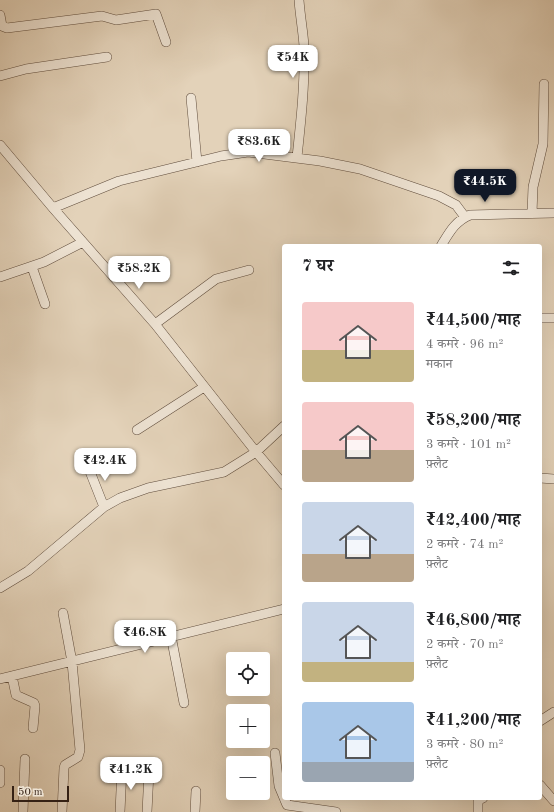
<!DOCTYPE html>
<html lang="hi">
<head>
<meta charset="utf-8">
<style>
	body { margin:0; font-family:"Old Standard TT","Noto Serif Devanagari",serif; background:#f2f2f2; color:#202124; height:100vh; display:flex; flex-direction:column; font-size:15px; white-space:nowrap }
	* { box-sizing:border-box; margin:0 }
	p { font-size:13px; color:#757577 }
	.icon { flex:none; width:22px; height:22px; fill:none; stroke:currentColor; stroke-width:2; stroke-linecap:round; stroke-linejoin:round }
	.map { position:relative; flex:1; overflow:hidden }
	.side { position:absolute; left:282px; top:244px; width:260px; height:556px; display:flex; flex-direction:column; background:#fff; border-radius:4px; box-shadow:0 4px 16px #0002 }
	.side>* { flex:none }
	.buttons { position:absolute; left:226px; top:652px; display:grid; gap:8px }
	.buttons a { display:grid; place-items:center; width:44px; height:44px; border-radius:4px; background:#fff; box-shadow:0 4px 16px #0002; font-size:20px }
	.scale { position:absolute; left:12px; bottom:10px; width:57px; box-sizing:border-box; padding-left:4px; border:2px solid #352114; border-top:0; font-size:11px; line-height:14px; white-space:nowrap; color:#352114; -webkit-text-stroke:3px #ede2d2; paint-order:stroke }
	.price { position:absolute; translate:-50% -34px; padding:0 9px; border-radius:8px; background:#fff; color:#222; font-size:13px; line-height:26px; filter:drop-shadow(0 1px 2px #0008) }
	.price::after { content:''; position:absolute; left:50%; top:24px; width:12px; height:9px; margin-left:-6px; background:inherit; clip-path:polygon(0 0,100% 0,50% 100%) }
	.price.active { background:#111827; color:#fff }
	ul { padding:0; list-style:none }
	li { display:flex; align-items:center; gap:12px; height:100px; padding:0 20px }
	li span { display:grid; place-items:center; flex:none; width:112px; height:80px; border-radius:4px; color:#555 }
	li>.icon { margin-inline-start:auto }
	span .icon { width:48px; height:48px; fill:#fffc; stroke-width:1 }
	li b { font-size:17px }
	h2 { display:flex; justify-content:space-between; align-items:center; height:48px; padding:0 20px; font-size:17px }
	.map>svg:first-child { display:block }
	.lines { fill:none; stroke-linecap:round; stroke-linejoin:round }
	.minor-casing { stroke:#604d3d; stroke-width:10 }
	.minor { stroke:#ede2d2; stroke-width:9 }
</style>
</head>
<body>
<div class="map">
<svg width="554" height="812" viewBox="0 0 554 812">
	<rect width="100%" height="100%" fill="#e3d2b9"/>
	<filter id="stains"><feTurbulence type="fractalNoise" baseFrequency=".005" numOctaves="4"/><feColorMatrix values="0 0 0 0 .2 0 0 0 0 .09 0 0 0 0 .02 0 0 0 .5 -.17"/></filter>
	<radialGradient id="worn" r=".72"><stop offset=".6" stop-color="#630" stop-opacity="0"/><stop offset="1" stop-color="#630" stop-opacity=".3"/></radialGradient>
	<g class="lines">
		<g class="minor-casing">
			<path id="minor" d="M0,15L2,26L7,28L102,16L116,20L156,14L166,42
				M0,76L26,69L107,57
				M191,98L197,162
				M0,145L53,208L155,324L256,452L284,485
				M297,157C301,120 305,84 304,46C303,31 300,15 299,0
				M53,208L119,181L221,156L248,152L320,161L360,169L439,196L456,205L465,217
				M532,213L533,187L543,144L544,84
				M441,246C449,233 455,221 470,215L554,213
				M32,267L45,304
				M0,277L44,262L83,242
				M540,318H554
				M155,324L216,279L249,270
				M137,430L204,387
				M87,464L104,507
				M540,478L554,479
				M0,588L28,571L104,507L120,498L148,488L224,472L256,452L284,426
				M171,636L184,703
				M12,676L16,695L34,703L35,706L33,728
				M0,679L284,609
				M540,721L554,712
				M275,753L279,786L287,805L336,812
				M0,770V783
				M540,785L554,801
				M23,812L25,759
				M62,812L64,768L65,765L78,757L80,750L72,662L63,613
				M120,812L122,768
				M147,812L149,772
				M195,812L196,791
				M478,812V800L483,798"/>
		</g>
		<use href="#minor" class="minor"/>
	</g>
	<rect width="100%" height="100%" filter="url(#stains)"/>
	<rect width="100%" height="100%" fill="url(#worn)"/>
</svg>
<div class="buttons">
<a><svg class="icon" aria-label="locate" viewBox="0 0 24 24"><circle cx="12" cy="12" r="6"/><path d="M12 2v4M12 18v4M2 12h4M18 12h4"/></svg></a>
<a>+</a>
<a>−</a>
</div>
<div class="scale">50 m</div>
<b class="price" style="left:293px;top:79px">₹54K</b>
<b class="price" style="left:259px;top:163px">₹83.6K</b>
<b class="price active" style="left:485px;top:203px">₹44.5K</b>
<b class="price" style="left:139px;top:290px">₹58.2K</b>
<b class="price" style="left:105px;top:482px">₹42.4K</b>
<b class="price" style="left:145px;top:654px">₹46.8K</b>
<b class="price" style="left:131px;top:791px">₹41.2K</b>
<section class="side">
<h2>7 घर<svg class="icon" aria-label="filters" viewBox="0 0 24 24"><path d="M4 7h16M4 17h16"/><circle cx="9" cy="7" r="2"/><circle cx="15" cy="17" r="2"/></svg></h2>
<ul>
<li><span style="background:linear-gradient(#f6c9c9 60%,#c2b280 0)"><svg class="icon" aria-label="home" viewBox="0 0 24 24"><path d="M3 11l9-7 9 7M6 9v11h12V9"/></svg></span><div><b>₹44,500/माह</b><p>4 कमरे · 96 m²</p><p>मकान</p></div></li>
<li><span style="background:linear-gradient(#f6c9c9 60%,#b9a48a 0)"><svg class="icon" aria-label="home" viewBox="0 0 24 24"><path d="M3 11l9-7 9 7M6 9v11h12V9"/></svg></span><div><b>₹58,200/माह</b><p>3 कमरे · 101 m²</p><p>फ़्लैट</p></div></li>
<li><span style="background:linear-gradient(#c9d6e8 65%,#b9a48a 0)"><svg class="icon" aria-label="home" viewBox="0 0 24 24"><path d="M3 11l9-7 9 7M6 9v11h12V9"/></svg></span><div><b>₹42,400/माह</b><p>2 कमरे · 74 m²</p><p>फ़्लैट</p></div></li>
<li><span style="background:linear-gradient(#c9d6e8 75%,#c2b280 0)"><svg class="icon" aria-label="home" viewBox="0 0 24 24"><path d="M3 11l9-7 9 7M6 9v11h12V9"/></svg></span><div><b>₹46,800/माह</b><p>2 कमरे · 70 m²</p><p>फ़्लैट</p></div></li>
<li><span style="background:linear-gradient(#a9c7e8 75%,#9aa5b1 0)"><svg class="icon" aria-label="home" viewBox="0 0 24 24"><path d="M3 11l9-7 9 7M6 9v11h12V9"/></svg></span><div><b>₹41,200/माह</b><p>3 कमरे · 80 m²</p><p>फ़्लैट</p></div></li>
</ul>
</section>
</div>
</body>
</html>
